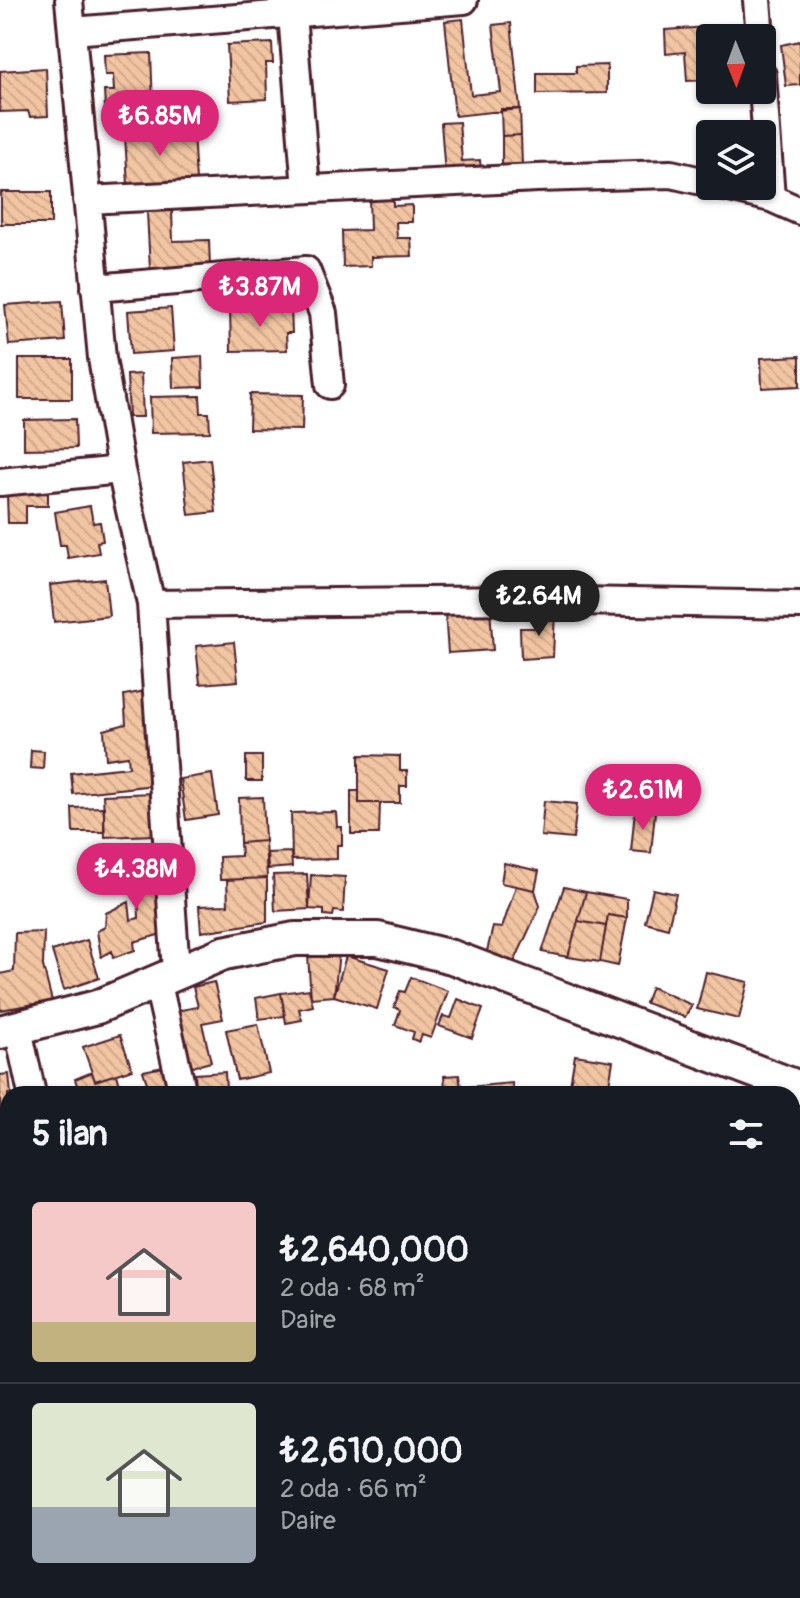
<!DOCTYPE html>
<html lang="tr">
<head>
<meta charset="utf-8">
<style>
	body { margin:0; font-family:Pangolin,sans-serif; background:#242831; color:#f1f3f6; height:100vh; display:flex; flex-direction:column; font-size:30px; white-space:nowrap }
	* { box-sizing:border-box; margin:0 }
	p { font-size:26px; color:#9ea1a6 }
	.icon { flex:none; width:44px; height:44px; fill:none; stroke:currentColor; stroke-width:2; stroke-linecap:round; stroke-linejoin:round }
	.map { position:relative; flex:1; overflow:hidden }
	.drawer { position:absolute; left:0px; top:1086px; width:800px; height:512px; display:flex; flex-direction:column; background:#171b24; border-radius:24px 24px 0 0; box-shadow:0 2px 6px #0004 }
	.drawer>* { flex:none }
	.needle { width:52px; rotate:179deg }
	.fabs { position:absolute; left:696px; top:24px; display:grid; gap:16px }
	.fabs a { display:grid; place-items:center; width:80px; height:80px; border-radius:8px; background:#171b24; box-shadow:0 2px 6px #0004; font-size:40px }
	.price { position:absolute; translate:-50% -68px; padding:0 18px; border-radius:28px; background:#db2777; color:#fff; font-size:26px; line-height:52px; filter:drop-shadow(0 2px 4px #0008) }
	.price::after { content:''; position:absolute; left:50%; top:48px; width:24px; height:18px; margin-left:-12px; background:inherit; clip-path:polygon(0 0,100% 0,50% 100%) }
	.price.current { background:#222; color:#fff }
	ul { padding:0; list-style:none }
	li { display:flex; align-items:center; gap:24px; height:200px; padding:0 32px }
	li+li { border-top:2px solid #363941 }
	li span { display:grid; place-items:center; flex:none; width:224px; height:160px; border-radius:8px; color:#555 }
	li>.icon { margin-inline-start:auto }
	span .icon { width:96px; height:96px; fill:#fffc; stroke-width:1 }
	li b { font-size:34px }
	h2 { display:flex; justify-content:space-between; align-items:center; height:96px; padding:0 32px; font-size:34px }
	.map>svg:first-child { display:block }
	.building { fill:url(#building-back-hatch); stroke:#4a1f2b; stroke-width:2 }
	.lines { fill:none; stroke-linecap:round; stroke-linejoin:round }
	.minor-casing { stroke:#4a1f2b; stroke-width:32 }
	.tertiary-casing { stroke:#4a1f2b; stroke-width:38 }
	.path { stroke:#4a1f2b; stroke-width:4; stroke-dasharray:2 6; stroke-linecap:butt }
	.minor { stroke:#fff; stroke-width:26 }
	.tertiary { stroke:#fff; stroke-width:32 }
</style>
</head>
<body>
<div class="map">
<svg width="800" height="1598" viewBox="0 0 800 1598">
	<defs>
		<pattern id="building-back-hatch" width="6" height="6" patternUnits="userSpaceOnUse" patternTransform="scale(2)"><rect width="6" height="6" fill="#f2c5a2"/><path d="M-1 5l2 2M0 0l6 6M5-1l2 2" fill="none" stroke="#d1a98c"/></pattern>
	</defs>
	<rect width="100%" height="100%" fill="#fff"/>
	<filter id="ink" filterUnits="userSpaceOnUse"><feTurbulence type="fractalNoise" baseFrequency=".0125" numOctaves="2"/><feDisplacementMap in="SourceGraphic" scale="16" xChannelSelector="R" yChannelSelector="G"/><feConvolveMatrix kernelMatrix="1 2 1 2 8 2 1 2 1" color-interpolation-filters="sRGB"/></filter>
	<g filter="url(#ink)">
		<path class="building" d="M463,19L471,95L501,92L493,25L511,23L520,109L455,116L445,21Z
			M708,27L710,80L687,81L685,52L666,54L665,30Z
			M800,41V85L786,86L781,45Z
			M272,43L273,63H266L267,99L230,101L227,45Z
			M151,53L153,106L105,108L104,91H114L113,75H105L104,55Z
			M607,65V93L537,94V73H576V66Z
			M46,68L48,116L30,117L28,111L0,112V71Z
			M501,109H520L521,135L502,136Z
			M459,122L462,161L480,160L481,172L445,175L441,123Z
			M193,132L196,181L128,185L125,136Z
			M521,135L522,165L502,166V136Z
			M1,192H51V224H1Z
			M393,196V206L412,205V222H396L397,238H411L412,256L371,257V266L343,267L342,231L370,230L369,197Z
			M172,211L173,241L209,240L210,267L150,269L147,212Z
			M62,301L65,341L9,345L5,305Z
			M291,307L292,333H286L287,350L231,351L230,309Z
			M171,308L174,351L131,354L128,311Z
			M202,356L203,387L173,388L172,358Z
			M800,356V386L762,388L761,358Z
			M19,359H72V399H19Z
			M141,374L143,417H129L127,375Z
			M250,394L303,395L302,430L249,429Z
			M200,396L201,413H209L210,432L151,433L150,397Z
			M75,419L76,448L24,449V420Z
			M210,459L216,512L189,515L183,462Z
			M48,493V506H26V523H8L7,495Z
			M90,506L93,523L100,522L103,541L97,542L99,553L68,558L66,545H60L55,512Z
			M105,579L109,616L54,622L50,585Z
			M490,608L493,650L448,653L445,612Z
			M541,608L555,610L553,657L521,659L520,628H541Z
			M234,642L238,681L200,684L196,646Z
			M146,691L154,785L73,794L71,773L129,767L128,756L106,759L104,730L126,724L124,695Z
			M31,750L44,751L43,769L30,768Z
			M359,755L400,756V771H407V786H400V803H359Z
			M246,756H262V781H246Z
			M212,774L218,815L186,820L180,779Z
			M351,791H359V803H380L379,834H351Z
			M153,793L155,835L105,837L103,795Z
			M263,797L265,841L240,843L239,798Z
			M544,801L577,804L573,839L541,836Z
			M104,807V832H73L72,808Z
			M635,810L655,812L651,853L631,851Z
			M336,812L337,827H342V845H337V859L292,860L291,813Z
			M265,841L267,878L220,880L219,857L241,856L240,843Z
			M136,848H156L165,933L134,942L135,950L113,958L112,951L101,957L97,931L105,927L106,913L129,902L131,920L139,918Z
			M291,852L292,867L268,869L267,853Z
			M504,863L539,871L535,890L501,883Z
			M307,874L309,909L275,911L273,875Z
			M311,875L345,877L343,912L334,911L333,916L324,915V910L309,909Z
			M267,878V922L201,932L199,906L228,905L227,880Z
			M516,886L535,890L540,906L512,967L486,955L493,927L502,928Z
			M564,887L586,892L568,957L542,952Z
			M653,889L676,894L668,928L645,922Z
			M586,892L627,899V918L608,915L606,926L578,921Z
			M608,915L627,918L618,966L600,962Z
			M578,921L606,926L600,962L568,957Z
			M44,932L43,966L52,1001L0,1010V974L14,971L15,933Z
			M87,940L99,978L64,990L52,951Z
			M339,953L334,996L311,998L308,956Z
			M346,956L389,969L377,1009L334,996Z
			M706,972L748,982L739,1019L697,1009Z
			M411,977L448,991L431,1038L422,1035L419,1042L412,1039L414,1032L395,1025L400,1010L394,1007L400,991L405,992Z
			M214,982L223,1019L202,1023L211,1062L188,1068L175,1011L198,1007L193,987Z
			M651,987L692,1005L685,1017L645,1003Z
			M309,989L313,1006L299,1009L302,1020L286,1023L281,993Z
			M281,993L285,1016L259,1019L256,998Z
			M458,999L483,1009L472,1038L439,1026L443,1016L451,1018Z
			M258,1024L269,1073L237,1080L226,1030Z
			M120,1035L132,1069L95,1081L83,1047Z
			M575,1055L613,1061L608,1091L570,1085Z
			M169,1066L174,1094H130L148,1086L143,1071Z
			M92,1072L95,1081L117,1074L122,1094H80L75,1079Z
			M225,1072L226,1090L196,1092L195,1074Z
			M9,1074L11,1094H8V1129L0,1130V1075Z
			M459,1075L461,1087L445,1089L444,1076Z
			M512,1083L513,1094H446L445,1089Z
			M8,1129V1155H0V1130Z
			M8,1245V1282L0,1283V1247Z
			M800,1476V1504L792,1507V1477Z
			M34,1590H46L73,1597L33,1598Z
			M217,1590H260V1598H217Z
			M745,1590H777V1598H745Z"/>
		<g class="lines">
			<g class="minor-casing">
				<path id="minor" d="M69,0L102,358L121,470L151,604L176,971
					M757,0L760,38
					M292,14L306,189
					M72,31L464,0
					M762,75L771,198L800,211
					M721,186L771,198
					M87,200L537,178L671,174L710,183
					M95,288L306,270L323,313L330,385
					M0,482L121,470
					M151,604L519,600L800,605
					M157,980L183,1094
					M18,1029L32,1094
					M0,1518L8,1521
					M792,1577L800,1580
					M307,1590L325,1598
					M520,1598L521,1590
					M656,1598L657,1590"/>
			</g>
			<g class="tertiary-casing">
				<path id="tertiary" d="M0,1032L97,1007L224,953L295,939H378L452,957L800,1088"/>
			</g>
			<path class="path" d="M129,1598L130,1590"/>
			<use href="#minor" class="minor"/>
			<use href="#tertiary" class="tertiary"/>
		</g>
	</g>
</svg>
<div class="fabs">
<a><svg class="needle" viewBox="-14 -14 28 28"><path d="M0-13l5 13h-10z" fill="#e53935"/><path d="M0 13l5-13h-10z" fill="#9ea1a6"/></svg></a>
<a><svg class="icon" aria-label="layers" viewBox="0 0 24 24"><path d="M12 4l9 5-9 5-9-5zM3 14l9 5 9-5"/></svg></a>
</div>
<b class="price" style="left:160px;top:158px">₺6.85M</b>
<b class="price" style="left:260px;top:329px">₺3.87M</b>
<b class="price current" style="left:539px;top:638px">₺2.64M</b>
<b class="price" style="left:643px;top:832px">₺2.61M</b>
<b class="price" style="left:136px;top:911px">₺4.38M</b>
<section class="drawer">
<h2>5 ilan<svg class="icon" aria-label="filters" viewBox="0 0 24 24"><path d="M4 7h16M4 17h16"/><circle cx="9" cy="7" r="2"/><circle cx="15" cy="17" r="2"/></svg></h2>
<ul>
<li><span style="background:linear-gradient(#f6c9c9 75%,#c2b280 0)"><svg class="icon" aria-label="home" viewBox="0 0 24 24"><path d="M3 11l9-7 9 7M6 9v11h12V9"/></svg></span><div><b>₺2,640,000</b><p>2 oda · 68 m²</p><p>Daire</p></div></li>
<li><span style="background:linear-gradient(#dfe7d0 65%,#9aa5b1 0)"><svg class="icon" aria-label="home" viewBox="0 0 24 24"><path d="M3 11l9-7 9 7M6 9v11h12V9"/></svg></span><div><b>₺2,610,000</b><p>2 oda · 66 m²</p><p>Daire</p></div></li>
</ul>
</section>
</div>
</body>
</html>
